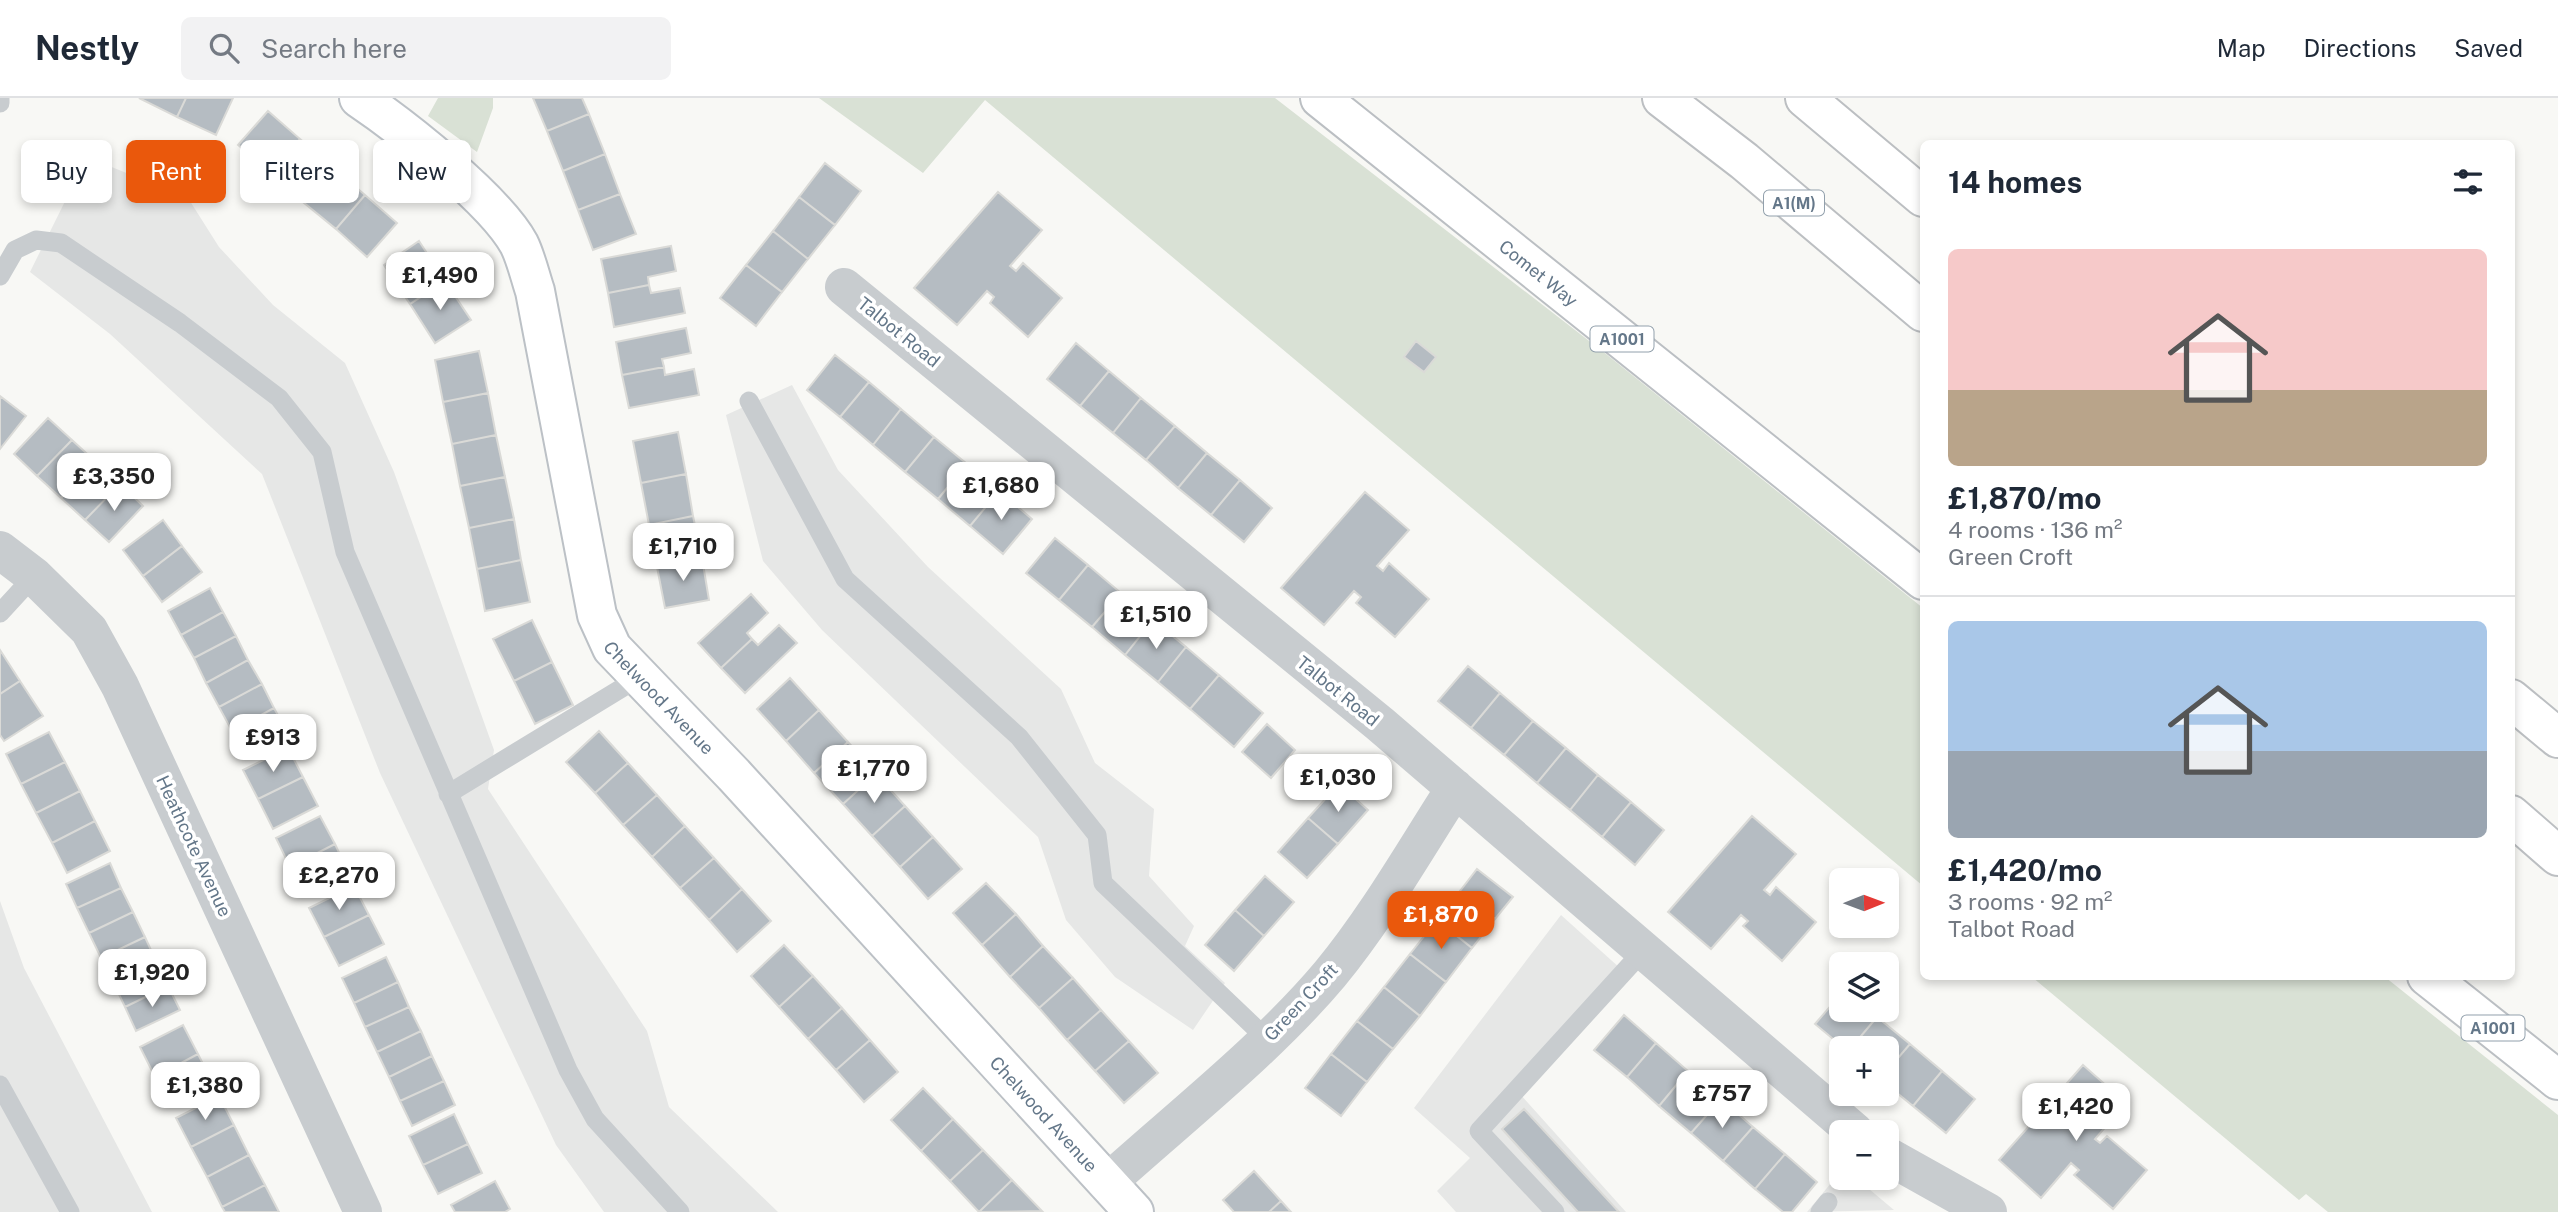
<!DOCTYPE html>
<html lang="en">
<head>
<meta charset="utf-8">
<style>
	body { margin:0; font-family:"Public Sans",sans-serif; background:#f2f2f3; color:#1f2937; height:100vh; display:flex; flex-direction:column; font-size:26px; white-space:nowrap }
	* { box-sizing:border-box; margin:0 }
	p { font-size:23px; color:#747a83 }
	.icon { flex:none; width:38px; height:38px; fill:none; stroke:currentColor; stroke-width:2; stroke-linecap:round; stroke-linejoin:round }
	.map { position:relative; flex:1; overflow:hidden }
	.side { position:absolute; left:1920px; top:42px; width:595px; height:840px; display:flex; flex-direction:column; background:#fff; border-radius:10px; box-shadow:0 4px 10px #0003 }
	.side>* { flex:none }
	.guide { position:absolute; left:21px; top:42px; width:665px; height:63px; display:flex; gap:14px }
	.needle { width:46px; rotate:89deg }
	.fabs { position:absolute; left:1829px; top:770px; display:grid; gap:14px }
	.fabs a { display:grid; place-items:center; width:70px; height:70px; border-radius:10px; background:#fff; box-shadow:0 4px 10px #0003; font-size:35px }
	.price { position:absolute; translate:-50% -60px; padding:0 16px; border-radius:14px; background:#fff; color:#222; font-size:23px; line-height:46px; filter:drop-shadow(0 2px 4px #0008) }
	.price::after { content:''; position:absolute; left:50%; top:42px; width:21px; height:16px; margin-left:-10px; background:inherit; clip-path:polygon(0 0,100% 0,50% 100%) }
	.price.selected { background:#ea580c; color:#fff }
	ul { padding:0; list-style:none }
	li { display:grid; align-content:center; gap:14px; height:371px; padding:0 28px }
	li+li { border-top:2px solid #e0e1e3 }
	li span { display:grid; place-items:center; height:217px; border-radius:10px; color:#555 }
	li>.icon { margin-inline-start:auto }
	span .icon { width:126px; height:126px; fill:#fffc; stroke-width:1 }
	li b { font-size:30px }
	h2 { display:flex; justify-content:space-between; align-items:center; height:84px; padding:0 28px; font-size:30px }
	.chip { padding:0 24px; border-radius:10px; background:#fff; box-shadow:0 4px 10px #0003; font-size:24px; line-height:63px }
	.chip.selected { background:#ea580c; color:#fff }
	header { display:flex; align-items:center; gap:42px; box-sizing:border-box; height:98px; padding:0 35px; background:#fff; border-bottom:2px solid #e0e1e3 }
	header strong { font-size:33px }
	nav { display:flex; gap:38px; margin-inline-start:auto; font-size:24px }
	.search { width:490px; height:63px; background:#f2f2f3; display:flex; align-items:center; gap:18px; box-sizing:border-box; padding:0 24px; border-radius:10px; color:#747a83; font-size:26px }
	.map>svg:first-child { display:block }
	.built { fill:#e6e7e6 }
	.green { fill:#d9e1d5 }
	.building { fill:#b5bcc2; stroke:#dadad7; stroke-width:2 }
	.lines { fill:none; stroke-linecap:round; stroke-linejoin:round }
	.secondary-casing { stroke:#bcc1c6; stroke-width:42 }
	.primary-casing { stroke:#bbbfc3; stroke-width:42 }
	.highway-casing { stroke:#bcbfc2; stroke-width:42 }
	.lane { stroke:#c8cccf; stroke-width:19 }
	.street { stroke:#c8cccf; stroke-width:38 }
	.secondary { stroke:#fff; stroke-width:38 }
	.primary { stroke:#fff; stroke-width:38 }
	.highway { stroke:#fff; stroke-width:38 }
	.labels { text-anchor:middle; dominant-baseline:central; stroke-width:7; stroke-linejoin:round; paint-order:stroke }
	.shield { fill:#fff; stroke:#92a0ac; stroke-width:2 }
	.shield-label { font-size:16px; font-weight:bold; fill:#647789 }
	.street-label { font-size:18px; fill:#647789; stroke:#fff }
</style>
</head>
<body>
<header>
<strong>Nestly</strong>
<div class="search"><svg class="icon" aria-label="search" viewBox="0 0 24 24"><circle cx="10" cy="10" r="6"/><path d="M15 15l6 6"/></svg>Search here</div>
<nav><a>Map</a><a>Directions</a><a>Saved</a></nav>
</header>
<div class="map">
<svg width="2558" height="1114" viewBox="0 0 2558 1114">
	<rect width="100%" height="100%" fill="#f8f8f5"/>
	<path class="built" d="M87,59L188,100L219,149L273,207L345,265L394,374L494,652L488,691L647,933L669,1009L778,1114H604L556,1047L380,675L262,376L110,236L30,174Z
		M792,287L838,372L928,469L1061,591L1095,665L1154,711L1149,778L1194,828L1185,848L1225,885L1193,932L1115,879L1066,822L1038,739L822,532L763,463L726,317Z
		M0,803L24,870L152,1114H0Z
		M1561,817L1631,880L1520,996L1626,1114H1456L1437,1093L1470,1060L1414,1010Z
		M1841,1073V1080H1856L1894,1112L1807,1114Z"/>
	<path class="green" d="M438,0H493V10L477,54L428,18Z
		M819,0H1275L1606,256L1923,510V788L985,2L923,75Z
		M2032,879H2385L2558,1017V1114H2328L2306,1096L2299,1102Z"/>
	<path class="building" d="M139,0H186L177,19Z
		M186,0H233L216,37L177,19Z
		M533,0H582L589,16L547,33Z
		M268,13L300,41L271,75L238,47Z
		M589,16L605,56L563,73L547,33Z
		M300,41L333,69L303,104L271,75Z
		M605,56L620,96L578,112L563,73Z
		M825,65L861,93L835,127L799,99Z
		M333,69L365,97L336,131L303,104Z
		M998,94L1042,132L1010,168L1016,173L1023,165L1062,200L1028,239L990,205L994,199L987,193L957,227L914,190Z
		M620,96L636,136L593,152L578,112Z
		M365,97L397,125L367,159L336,131Z
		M799,99L835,127L808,161L773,133Z
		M773,133L808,161L782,194L746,167Z
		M419,143L445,183L410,206L384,167Z
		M671,148L676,173L648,179L649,187L608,195L601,161Z
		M746,167L782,194L756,228L720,200Z
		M445,183L471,222L435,245L410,206Z
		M649,187L651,195L680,190L685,215L614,229L608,195Z
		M686,230L691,255L662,261L664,269L622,277L616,244Z
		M1416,243L1436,259L1424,274L1404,259Z
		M1076,245L1109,273L1080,308L1047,281Z
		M479,253L488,295L443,304L435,262Z
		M835,257L869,284L840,319L807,292Z
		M664,269L665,277L694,271L699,297L629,310L622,277Z
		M1109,273L1141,300L1113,335L1080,308Z
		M869,284L901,311L873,347L840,319Z
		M488,295L496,337L452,346L443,304Z
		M0,298L26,318L0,351Z
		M1141,300L1175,328L1146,362L1113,335Z
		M901,311L934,339L905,374L873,347Z
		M48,320L72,342L37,378L14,356Z
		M1175,328L1207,355L1178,390L1146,362Z
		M678,334L686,376L641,385L633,343Z
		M496,337L505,379L460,388L452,346Z
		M934,339L967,366L938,401L905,374Z
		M72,342L96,364L61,400L37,378Z
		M1207,355L1240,382L1211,417L1178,390Z
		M96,364L120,386L85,422L61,400Z
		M967,366L999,393L970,428L938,401Z
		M686,376L693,418L649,427L641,385Z
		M505,379L514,421L469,430L460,388Z
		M1240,382L1272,410L1244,444L1211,417Z
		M120,386L143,408L109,444L85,422Z
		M999,393L1032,421L1003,456L970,428Z
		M1365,394L1409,432L1377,468L1383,473L1389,465L1429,501L1395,539L1356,505L1361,499L1354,493L1324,527L1281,490Z
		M693,418L702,460L657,469L649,427Z
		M514,421L521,462L477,471L469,430Z
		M163,422L182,448L143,478L123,452Z
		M1055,440L1088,467L1059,502L1026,475Z
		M182,448L202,474L162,504L143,478Z
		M702,460L709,502L665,510L657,469Z
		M521,462L530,504L485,513L477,471Z
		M1088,467L1121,495L1092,529L1059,502Z
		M210,490L223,514L181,537L168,513Z
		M1121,495L1153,522L1125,557L1092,529Z
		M751,496L768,515L747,535L752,541L721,570L698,545Z
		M223,514L236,538L194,560L181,537Z
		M532,522L552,564L514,583L493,541Z
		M1153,522L1186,549L1158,584L1125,557Z
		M779,527L797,545L745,595L721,570L752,541L758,547Z
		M236,538L248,562L206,585L194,560Z
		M1186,549L1219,577L1190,611L1158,584Z
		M0,552L20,583L0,596Z
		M248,562L262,586L219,609L206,585Z
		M552,564L573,607L535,626L514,583Z
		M1468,568L1500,595L1471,630L1438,603Z
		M1219,577L1263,615L1234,649L1190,611Z
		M790,580L819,612L786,643L757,611Z
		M20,583L43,618L4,643L0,637V596Z
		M262,586L274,610L232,633L219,609Z
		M1500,595L1533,623L1504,657L1471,630Z
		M274,610L287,634L244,657L232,633Z
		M819,612L848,644L814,675L786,643Z
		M1533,623L1566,650L1537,685L1504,657Z
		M1267,626L1295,652L1271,680L1242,654Z
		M599,633L628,665L595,695L566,664Z
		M49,634L65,664L21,686L6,656Z
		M848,644L876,676L843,706L814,675Z
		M288,650L303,679L258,701L243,672Z
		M1566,650L1598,677L1570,712L1537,685Z
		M65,664L80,693L36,715L21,686Z
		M628,665L657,697L623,727L595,695Z
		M876,676L905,708L872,738L843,706Z
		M1598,677L1631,704L1602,739L1570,712Z
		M303,679L318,708L273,731L258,701Z
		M1339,686L1368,712L1338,746L1308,720Z
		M80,693L95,723L52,745L36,715Z
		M657,697L685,728L652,759L623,727Z
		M1631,704L1664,732L1635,767L1602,739Z
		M905,708L933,739L900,769L872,738Z
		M320,718L335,746L290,769L276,740Z
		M1752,718L1796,756L1764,792L1770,797L1776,789L1816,824L1782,863L1743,828L1748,823L1741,817L1711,851L1668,814Z
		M1308,720L1338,746L1307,780L1278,754Z
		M95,723L110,753L67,775L52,745Z
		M685,728L714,760L680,790L652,759Z
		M933,739L962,771L928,801L900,769Z
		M335,746L349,776L305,798L290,769Z
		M714,760L742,791L709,822L680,790Z
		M110,765L121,790L77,810L66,786Z
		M1477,771L1513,799L1495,821L1460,793Z
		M1265,778L1294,804L1264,838L1235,812Z
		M986,785L1016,816L982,847L953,815Z
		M354,788L369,817L324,839L309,810Z
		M121,790L133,814L89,835L77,810Z
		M742,791L771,823L737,854L709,822Z
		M1460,793L1495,821L1472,850L1437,822Z
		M1235,812L1264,838L1234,873L1205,847Z
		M133,814L145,839L101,860L89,835Z
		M1016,816L1043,848L1010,879L982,847Z
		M369,817L384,846L339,868L324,839Z
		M1437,822L1472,850L1446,884L1410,856Z
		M145,839L156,863L113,884L101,860Z
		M784,847L813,878L779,909L751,878Z
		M1043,848L1073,880L1039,910L1010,879Z
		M1410,856L1446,884L1420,918L1384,889Z
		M386,859L398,884L354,905L342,880Z
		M156,863L168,888L125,909L113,884Z
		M813,878L842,910L808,941L779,909Z
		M1073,880L1101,912L1067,942L1039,910Z
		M398,884L409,909L365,929L354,905Z
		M168,888L180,912L136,933L125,909Z
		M1384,889L1420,918L1393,951L1357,923Z
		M1841,896V912H1868L1877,919L1851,950H1844L1815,926Z
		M409,909L421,933L377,954L365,929Z
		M842,910L870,942L836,972L808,941Z
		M1101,912L1129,943L1095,973L1067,942Z
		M1624,917L1656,945L1627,979L1594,952Z
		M1877,919L1910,946L1886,974V950H1851Z
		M1357,923L1393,951L1367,984L1331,956Z
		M183,927L198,956L155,979L140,949Z
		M421,933L432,958L389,979L377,954Z
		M870,942L898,974L864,1004L836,972Z
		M1129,943L1158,975L1124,1005L1095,973Z
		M1656,945L1688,973L1659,1008L1627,979Z
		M1910,946L1942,973L1913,1008L1886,986V974Z
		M198,956L213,986L170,1008L155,979Z
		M1331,956L1367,984L1341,1018L1305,990Z
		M432,958L444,983L400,1003L389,979Z
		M2083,967L2126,1005L2095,1041L2100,1045L2107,1038L2147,1072L2113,1111L2074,1077L2079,1072L2071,1065L2041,1100L1999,1062Z
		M1688,973L1721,1001L1691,1035L1659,1008Z
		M1942,973L1975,1001L1946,1035L1913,1008Z
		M444,983L455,1007L412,1028L400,1003Z
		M923,990L953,1021L921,1053L891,1022Z
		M219,998L234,1027L191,1049L176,1020Z
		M1721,1001L1753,1029L1723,1063L1691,1035Z
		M1524,1011L1619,1114H1578L1502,1031Z
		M454,1016L468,1046L423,1067L409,1038Z
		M953,1021L983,1052L950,1083L921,1053Z
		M234,1027L249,1057L207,1079L191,1049Z
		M1753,1029L1785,1056L1755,1091L1723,1063Z
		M468,1046L482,1075L438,1096L423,1067Z
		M983,1052L1012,1082L979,1114L950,1083Z
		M1785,1056L1817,1084L1792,1114H1783L1755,1091Z
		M249,1057L265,1087L222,1109L207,1079Z
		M1254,1073L1281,1103L1269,1114H1234L1223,1102Z
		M1012,1082L1042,1113L979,1114Z
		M495,1083L510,1111L505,1114H455L451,1107Z
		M265,1087L279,1114H225L222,1109Z
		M1281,1103L1291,1114H1269Z"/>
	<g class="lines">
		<g class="secondary-casing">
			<g id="secondary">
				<path id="s1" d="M359,0C402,29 495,102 519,146C526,160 530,178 535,193L597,517L612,550L734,677L1134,1114"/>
			</g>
		</g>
		<g class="primary-casing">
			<g id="primary">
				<path id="s2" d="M1320,0L1923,482"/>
				<path d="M2427,878L2558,982"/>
			</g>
		</g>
		<g class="highway-casing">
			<path id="highway" d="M1662,0L1744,63L1923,214
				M1805,0L1923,99
				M2511,601L2558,640
				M2511,717L2558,758"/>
		</g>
		<path class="lane" d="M0,5V0
			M0,178L15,152L36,142L61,145L180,225L279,300L322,354L345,454L568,972L595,1021L680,1114
			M749,303L845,481L1019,639L1097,737L1103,785L1267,941
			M0,515L34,478
			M448,696L640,579
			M0,987L70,1114
			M1555,1114L1479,1033L1643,853
			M1820,1114L1828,1104"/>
		<path class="street" d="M844,189L1380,626L1855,1034
			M0,452L34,478L89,532L120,588L363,1114
			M1886,1057L1988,1114
			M1107,1085C1180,1019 1267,951 1330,876C1377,819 1415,752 1455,690"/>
		<use href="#secondary" class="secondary"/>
		<use href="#primary" class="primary"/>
		<use href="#highway" class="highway"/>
	</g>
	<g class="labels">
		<g class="shield">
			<rect x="1764" y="92.5" width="60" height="25" rx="5"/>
			<rect x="1590.5" y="228.5" width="63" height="25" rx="5"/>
			<rect x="2461.5" y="917.5" width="63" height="25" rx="5"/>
		</g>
		<g class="shield-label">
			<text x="1794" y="105">A1(M)</text>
			<text x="1622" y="241">A1001</text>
			<text x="2493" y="930">A1001</text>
		</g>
		<g class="street-label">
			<text stroke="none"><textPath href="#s2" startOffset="280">Comet Way</textPath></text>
			<text transform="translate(899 234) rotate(39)">Talbot Road</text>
			<text transform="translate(1338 593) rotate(39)">Talbot Road</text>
			<text stroke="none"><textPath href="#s1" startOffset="702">Chelwood Avenue</textPath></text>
			<text transform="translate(194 748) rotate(65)">Heathcote Avenue</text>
			<text transform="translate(1301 904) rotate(-47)">Green Croft</text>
			<text stroke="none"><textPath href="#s1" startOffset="1269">Chelwood Avenue</textPath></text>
		</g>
	</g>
</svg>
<div class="fabs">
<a><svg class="needle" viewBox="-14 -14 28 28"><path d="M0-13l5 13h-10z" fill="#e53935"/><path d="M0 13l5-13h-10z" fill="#747a83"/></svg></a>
<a><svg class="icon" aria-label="layers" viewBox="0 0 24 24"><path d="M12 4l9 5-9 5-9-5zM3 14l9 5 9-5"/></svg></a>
<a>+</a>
<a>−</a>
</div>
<b class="price" style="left:440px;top:214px">£1,490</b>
<b class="price" style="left:114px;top:415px">£3,350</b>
<b class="price" style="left:1001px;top:424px">£1,680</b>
<b class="price" style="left:683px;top:485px">£1,710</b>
<b class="price" style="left:1156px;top:553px">£1,510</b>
<b class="price" style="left:273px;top:676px">£913</b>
<b class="price" style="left:874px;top:707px">£1,770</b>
<b class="price" style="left:1338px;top:716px">£1,030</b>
<b class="price" style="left:339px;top:814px">£2,270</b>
<b class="price selected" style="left:1441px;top:853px">£1,870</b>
<b class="price" style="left:152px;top:911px">£1,920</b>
<b class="price" style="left:205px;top:1024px">£1,380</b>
<b class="price" style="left:1722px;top:1032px">£757</b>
<b class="price" style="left:2076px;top:1045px">£1,420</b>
<div class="guide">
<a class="chip">Buy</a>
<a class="chip selected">Rent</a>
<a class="chip">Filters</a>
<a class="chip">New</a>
</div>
<section class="side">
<h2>14 homes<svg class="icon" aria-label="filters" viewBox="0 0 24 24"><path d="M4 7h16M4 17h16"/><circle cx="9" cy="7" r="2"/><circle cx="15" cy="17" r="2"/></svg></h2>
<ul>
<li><span style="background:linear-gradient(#f6c9c9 65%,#b9a48a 0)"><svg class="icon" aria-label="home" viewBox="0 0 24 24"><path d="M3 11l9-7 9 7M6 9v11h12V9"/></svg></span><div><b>£1,870/mo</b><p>4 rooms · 136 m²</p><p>Green Croft</p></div></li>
<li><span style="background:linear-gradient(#a9c7e8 60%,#9aa5b1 0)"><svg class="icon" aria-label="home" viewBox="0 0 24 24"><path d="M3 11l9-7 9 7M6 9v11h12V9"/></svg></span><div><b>£1,420/mo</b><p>3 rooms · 92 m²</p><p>Talbot Road</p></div></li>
</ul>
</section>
</div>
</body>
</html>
